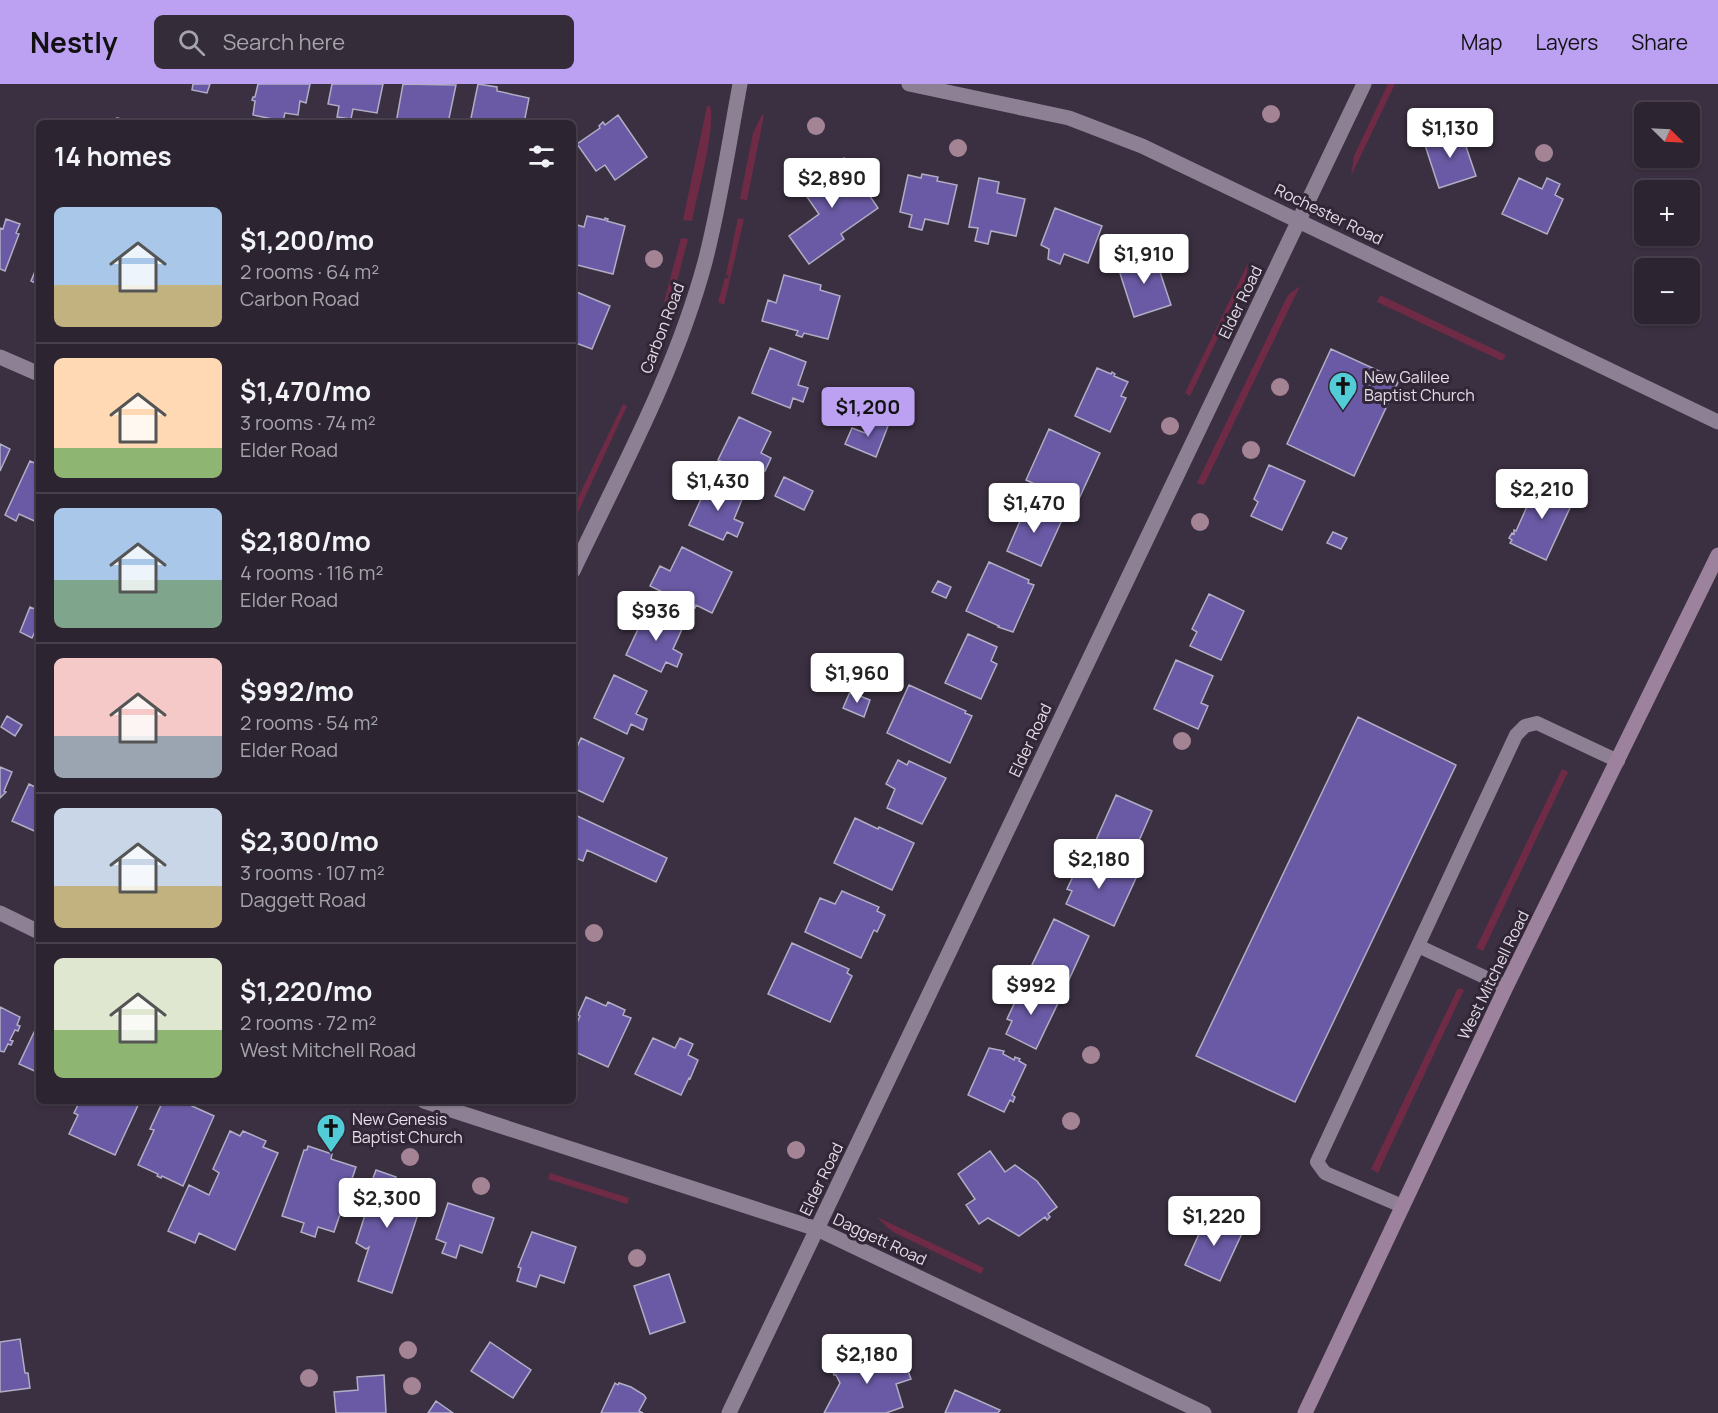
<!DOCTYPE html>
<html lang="en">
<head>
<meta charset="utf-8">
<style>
	body { margin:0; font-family:Manrope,sans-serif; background:#342c39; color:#f1f3f6; height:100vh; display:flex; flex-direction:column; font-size:22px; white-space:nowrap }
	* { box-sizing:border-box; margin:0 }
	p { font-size:20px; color:#a6a4ab }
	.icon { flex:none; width:33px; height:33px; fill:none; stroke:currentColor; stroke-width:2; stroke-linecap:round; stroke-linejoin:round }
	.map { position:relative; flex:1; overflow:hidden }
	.side { position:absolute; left:36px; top:36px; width:540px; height:984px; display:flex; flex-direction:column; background:#2c2431; border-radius:9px; box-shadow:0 2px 4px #0004,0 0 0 2px #48414d }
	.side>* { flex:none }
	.needle { width:39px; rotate:114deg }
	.fabs { position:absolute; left:1634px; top:18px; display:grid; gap:12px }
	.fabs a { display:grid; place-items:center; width:66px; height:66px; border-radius:9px; background:#2c2431; box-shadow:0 2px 4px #0004,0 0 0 2px #48414d; font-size:30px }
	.price { position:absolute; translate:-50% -51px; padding:0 14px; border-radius:6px; background:#fff; color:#222; font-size:20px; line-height:39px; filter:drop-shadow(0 2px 3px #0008) }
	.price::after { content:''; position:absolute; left:50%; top:36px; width:18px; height:14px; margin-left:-9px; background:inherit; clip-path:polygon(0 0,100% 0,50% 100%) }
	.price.active { background:#bca0f2; color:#111 }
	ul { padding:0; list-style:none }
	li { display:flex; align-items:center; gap:18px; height:150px; padding:0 18px }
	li+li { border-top:2px solid #48414d }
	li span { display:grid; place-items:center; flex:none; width:168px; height:120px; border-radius:9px; color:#555 }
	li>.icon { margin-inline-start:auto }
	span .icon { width:72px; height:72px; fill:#fffc; stroke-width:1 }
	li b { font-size:26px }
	h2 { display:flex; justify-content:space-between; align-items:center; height:72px; padding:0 18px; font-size:26px }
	header { display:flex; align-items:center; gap:36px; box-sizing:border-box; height:84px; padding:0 30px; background:#bca0f2; color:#111 }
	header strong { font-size:28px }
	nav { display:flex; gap:33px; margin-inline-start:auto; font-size:21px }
	.search { width:420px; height:54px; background:#342c39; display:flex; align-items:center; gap:15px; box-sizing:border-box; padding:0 21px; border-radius:9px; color:#a6a4ab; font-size:22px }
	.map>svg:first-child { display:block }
	.green { fill:#6f2b46 }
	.building { fill:#6a5aa5; stroke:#b0adc4; stroke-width:1.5 }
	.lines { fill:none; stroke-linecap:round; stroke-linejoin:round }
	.service { stroke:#8d8094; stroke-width:14 }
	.minor { stroke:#8d8094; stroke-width:15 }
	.secondary { stroke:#9c829d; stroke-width:15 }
	.tree { fill:#a48494 }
	.labels { text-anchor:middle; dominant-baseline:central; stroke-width:6; stroke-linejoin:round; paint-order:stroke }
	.street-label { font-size:16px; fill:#e4dde8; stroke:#312636 }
	.poi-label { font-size:16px; fill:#e4dde8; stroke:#312636; text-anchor:start }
</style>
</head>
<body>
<header>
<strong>Nestly</strong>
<div class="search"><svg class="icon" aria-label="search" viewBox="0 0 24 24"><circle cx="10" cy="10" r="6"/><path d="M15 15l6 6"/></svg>Search here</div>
<nav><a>Map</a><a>Layers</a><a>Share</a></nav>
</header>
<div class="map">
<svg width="1718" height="1329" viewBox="0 0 1718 1329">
	<rect width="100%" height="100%" fill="#3b3041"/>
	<path class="green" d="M1388,0H1395L1351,92L1354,72Z
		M707,22H710C716,44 697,112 692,137L683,136Z
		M762,31H764L747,116L740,115L753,49Z
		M738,134L744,135L724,221L718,218L725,194H728L729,192L726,191Z
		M681,154L688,155L671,220L664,218Z
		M1248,179L1246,195L1190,312L1185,309Z
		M1300,202L1204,401L1197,399L1285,217L1289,210Z
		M1380,211L1506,271L1502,277L1377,218Z
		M623,320L627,322L573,439V424Z
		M1562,685L1568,688L1483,867L1476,864Z
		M1458,904L1464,906L1378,1089L1371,1085Z
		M550,1089L629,1114L627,1120L548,1095Z
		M877,1133L984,1184L981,1190L895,1149L888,1144Z"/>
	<path class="building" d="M193,0H210L207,9L192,6Z
		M258,0H310L306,19L300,17L298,31L285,29L283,37L253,31L255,17L252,16L253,13H255Z
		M332,0H383L377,29L353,25L351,35L337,33L339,22L328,20Z
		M403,0L456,1L448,39H396Z
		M478,0L497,3V7L529,14L524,39H470Z
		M618,31L647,73L615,96L605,81L596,87L577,60L600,44L599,42L603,38L605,41Z
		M117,34L131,37L130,39H116Z
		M1460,45L1476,92L1439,104L1424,58Z
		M844,74L878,124L841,150L844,155L809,180L789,152L819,130L798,100L818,86L820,90Z
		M922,90L938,93L937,97L957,101L948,140L925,135L922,146L909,143L912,131L900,128L908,91L921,94Z
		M979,94L999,98L997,109L1025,115L1016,152L991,147L988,160L975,157L978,144L969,143Z
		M1519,94L1542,105L1547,94L1560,100L1555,111L1563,115L1547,150L1502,130Z
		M1055,124L1102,142L1088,179L1064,170L1060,180L1048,175L1049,165L1041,161Z
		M587,132L605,136V134L608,135L607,137L625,142L613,190L573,180L577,157L573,156L574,140L584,143Z
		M6,135L20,140L16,149L19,150L5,187L0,185V144L3,145Z
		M1154,170L1171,221L1134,233L1118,183L1132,178L1131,176L1134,175Z
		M39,178V201L31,197Z
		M784,191L821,201L820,206L840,212L828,255L804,249L802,253L796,251L798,247L762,237L768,216L776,219Z
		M574,207L610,222L592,265L573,258Z
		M770,264L806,278L798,301L808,304L803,318L793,314L790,324L752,309Z
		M1331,265L1399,296L1354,392L1287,360Z
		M1097,284L1111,290L1112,288L1115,290L1114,292L1128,298L1121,312L1126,314L1110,348L1075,332Z
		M739,333L771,348L761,369L771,374L765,387L755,382L751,391L718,376Z
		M871,335L888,342L876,373L845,360L852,344L865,349Z
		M1049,345L1100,369L1077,419L1026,396Z
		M0,360L10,365L0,387Z
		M30,377L39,381V439L19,430L16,437L5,431Z
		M1269,381L1305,397L1282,446L1251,432L1258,418L1254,415Z
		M784,393L813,407L804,426L775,412Z
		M1539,396L1575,413L1546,476L1510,459L1512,456L1509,454L1512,449L1514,450V446L1516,447Z
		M709,398L743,413L734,435L743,439L737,453L727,448L723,456L689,441Z
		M1029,419L1063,434L1041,482L1007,467L1020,437L1017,436L1024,420L1027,421Z
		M1333,448L1347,454L1341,465L1327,459Z
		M682,463L732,488L712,529L696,521L695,524L650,502L660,482L670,487Z
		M989,478L1029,496L1028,499L1034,501L1013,548L998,543L999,542L966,527Z
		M938,497L951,503L946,514L932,508Z
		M1209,510L1244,527L1221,576L1190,562L1197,548L1192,545Z
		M30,523L39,527V539L32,554L20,548Z
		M647,526L683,543L673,565L682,570L677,583L666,578L661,588L626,571Z
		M968,550L997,563L991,577L997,580L981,615L945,599Z
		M1176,576L1213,592L1201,619L1208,622L1198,645L1154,625Z
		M614,591L647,607L636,630L647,635L643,646L631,640L627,650L594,634Z
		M909,601L966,627L965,629L972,632L950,679L887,649Z
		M850,608L870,616L864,633L843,624Z
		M7,632L22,641L15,652L1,643Z
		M1358,633L1456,681L1295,1018L1196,972Z
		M581,654L624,674L603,718L573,704V672Z
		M898,676L907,681L909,677L946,694L922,740L887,724L895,705L886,700Z
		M0,683L12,688L4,707L6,708L0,714Z
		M29,700L39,705V749L12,737Z
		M1116,711L1152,727L1131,775L1100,761L1101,758L1096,756Z
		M573,730L667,774L656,798L587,766L583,777L573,773Z
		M855,734L878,745L879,743L914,759L892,806L834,779Z
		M1084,769L1136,794L1114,842L1066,820L1072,807L1067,805Z
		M842,807L879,823L877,827L885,831L877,848L874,846L861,874L805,848L820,814L835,820Z
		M1054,835L1089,852L1067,900L1031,883Z
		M792,859L849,885L847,889L852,892L830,938L768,910Z
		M1023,901L1059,917L1036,965L1006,950L1012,937L1007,935Z
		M586,913L606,922L608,918L625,926L623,931L631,934L608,983L573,967V948L580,932L578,931Z
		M0,923L20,933L17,941L20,942L18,947L15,946L10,956L13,957L11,961L8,960L4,968L0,967Z
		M36,944L39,946V989L19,980Z
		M653,954L675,964L680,954L693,960L688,971L698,976L690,995L689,994L681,1011L635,990Z
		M989,964L1004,967L1003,970L1014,976L1015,973L1020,975L1019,977L1026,981L1012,1011L1015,1013L1013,1018L1010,1016L1004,1028L968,1011Z
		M80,1017H140L115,1071L69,1050L78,1031L74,1029Z
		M163,1017H194L192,1022L214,1032L183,1102L162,1092L161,1094L157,1092L158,1090L138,1081L154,1046L150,1045Z
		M230,1047L240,1052L243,1047L266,1057L263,1063L278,1069L235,1166L199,1149L195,1159L168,1147L189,1101L209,1111L219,1089L213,1085Z
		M308,1062L332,1070L331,1075L356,1083L334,1148L318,1143L315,1153L301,1148L304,1139L282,1132L304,1066H307Z
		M990,1067L1005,1088L1015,1081L1037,1097L1057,1123L1048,1130L1050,1133L1047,1136L1045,1133L1019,1152L988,1134L979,1140L966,1121L975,1115L958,1090Z
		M376,1086L396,1093L394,1099L425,1109L392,1209L358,1197L369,1163L366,1165L356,1159L365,1131L360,1130Z
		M448,1119L494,1134L482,1169L460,1161L456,1174L442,1169L446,1159L436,1155Z
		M1209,1128L1244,1145L1220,1197L1185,1181Z
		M532,1148L576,1163L564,1199L540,1191L536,1203L517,1197L521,1184L518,1183Z
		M669,1190L685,1238L650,1250L634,1202Z
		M20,1255L25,1289H28L30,1304L0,1308V1258Z
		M490,1258L531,1286L513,1314L471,1287Z
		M883,1268L887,1280L903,1274L911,1295L896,1300L903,1323L886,1329H824L840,1299L836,1291H834L830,1278L854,1270L857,1277Z
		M384,1291L386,1329H336L334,1308L358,1306L357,1293Z
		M615,1299L618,1301L619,1299L631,1303L644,1311L646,1314L639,1327L643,1329H601Z
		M955,1306L1000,1326L998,1329H945Z
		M436,1317L453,1329H428Z"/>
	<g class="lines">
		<path class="service" d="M1418,862L1506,903
			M1402,1122L1325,1089L1317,1078L1516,651L1525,642L1537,639L1618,677"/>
		<path class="minor" d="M909,0L1069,34L1142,62L1718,338
			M0,273L39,290
			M573,487C621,386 676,286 705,178C720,120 729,59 740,0
			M0,829L39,848
			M424,1017L817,1145L1204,1329
			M729,1329L1364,0"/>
		<path class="secondary" d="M1305,1329L1506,903L1718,471"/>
	</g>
	<g class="tree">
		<circle cx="1271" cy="30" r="9"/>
		<circle cx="816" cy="42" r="9"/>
		<circle cx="958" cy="64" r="9"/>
		<circle cx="1544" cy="69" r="9"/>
		<circle cx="654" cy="175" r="9"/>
		<circle cx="1280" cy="303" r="9"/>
		<circle cx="1170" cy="342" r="9"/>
		<circle cx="1251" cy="366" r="9"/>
		<circle cx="1200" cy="438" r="9"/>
		<circle cx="1182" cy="657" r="9"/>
		<circle cx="594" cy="849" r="9"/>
		<circle cx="1091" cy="971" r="9"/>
		<circle cx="1071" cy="1037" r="9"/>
		<circle cx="796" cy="1066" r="9"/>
		<circle cx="410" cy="1073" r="9"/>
		<circle cx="481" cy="1102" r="9"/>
		<circle cx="637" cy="1174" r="9"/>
		<circle cx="408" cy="1266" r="9"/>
		<circle cx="309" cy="1294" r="9"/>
		<circle cx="412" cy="1302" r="9"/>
	</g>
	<defs>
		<g id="church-pin" transform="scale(1.5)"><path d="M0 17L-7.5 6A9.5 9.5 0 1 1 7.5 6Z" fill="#52ccd6" stroke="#312636"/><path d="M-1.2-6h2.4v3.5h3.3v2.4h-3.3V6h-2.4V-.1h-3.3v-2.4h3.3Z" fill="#111"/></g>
	</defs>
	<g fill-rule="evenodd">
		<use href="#church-pin" x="1343" y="302"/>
		<use href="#church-pin" x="331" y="1044"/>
	</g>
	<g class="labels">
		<g class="street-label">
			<text transform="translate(1329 130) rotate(26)">Rochester Road</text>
			<text transform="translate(1240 218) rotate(-64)">Elder Road</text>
			<text transform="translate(662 244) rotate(-69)">Carbon Road</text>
			<text transform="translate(1030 656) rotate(-65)">Elder Road</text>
			<text transform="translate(1493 891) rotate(-64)">West Mitchell Road</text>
			<text transform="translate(821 1095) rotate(-64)">Elder Road</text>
			<text transform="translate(880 1155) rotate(25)">Daggett Road</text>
		</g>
		<g class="poi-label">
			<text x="1364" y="293">New Galilee<tspan x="1364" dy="18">Baptist Church</tspan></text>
			<text x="352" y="1035">New Genesis<tspan x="352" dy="18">Baptist Church</tspan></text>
		</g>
	</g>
</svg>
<div class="fabs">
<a><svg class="needle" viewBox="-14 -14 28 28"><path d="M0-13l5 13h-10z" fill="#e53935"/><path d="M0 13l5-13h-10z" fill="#a6a4ab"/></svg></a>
<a>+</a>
<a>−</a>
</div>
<b class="price" style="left:1450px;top:75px">$1,130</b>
<b class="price" style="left:832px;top:125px">$2,890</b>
<b class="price" style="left:1144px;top:201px">$1,910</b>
<b class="price active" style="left:868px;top:354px">$1,200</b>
<b class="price" style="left:718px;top:428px">$1,430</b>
<b class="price" style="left:1542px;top:436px">$2,210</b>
<b class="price" style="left:1034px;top:450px">$1,470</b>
<b class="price" style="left:656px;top:558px">$936</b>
<b class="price" style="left:857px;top:620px">$1,960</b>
<b class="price" style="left:1099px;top:806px">$2,180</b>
<b class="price" style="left:1031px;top:932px">$992</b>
<b class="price" style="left:387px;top:1145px">$2,300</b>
<b class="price" style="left:1214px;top:1163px">$1,220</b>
<b class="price" style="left:867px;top:1301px">$2,180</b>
<section class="side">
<h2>14 homes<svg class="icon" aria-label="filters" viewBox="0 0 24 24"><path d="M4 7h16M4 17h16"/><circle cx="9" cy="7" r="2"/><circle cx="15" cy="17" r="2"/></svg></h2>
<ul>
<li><span style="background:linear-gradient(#a9c7e8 65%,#c2b280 0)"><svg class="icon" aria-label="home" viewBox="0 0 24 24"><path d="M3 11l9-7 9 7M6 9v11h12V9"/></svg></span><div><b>$1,200/mo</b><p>2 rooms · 64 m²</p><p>Carbon Road</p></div></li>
<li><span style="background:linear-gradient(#ffd9b3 75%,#8fb573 0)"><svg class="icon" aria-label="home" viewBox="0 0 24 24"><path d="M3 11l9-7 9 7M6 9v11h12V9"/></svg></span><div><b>$1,470/mo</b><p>3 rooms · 74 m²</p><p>Elder Road</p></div></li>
<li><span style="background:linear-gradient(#a9c7e8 60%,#7fa58c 0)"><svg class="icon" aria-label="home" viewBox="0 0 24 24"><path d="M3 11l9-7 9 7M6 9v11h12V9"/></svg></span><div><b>$2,180/mo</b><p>4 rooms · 116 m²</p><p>Elder Road</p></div></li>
<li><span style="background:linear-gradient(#f6c9c9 65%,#9aa5b1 0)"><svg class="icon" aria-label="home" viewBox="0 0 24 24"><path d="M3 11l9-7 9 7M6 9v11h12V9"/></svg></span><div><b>$992/mo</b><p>2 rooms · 54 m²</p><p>Elder Road</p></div></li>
<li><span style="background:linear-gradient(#c9d6e8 65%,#c2b280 0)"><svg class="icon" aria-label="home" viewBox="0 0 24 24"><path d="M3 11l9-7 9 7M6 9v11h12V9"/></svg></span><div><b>$2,300/mo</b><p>3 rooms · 107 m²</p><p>Daggett Road</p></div></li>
<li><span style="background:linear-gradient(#dfe7d0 60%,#8fb573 0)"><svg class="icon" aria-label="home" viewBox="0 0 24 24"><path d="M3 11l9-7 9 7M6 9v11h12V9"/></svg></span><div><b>$1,220/mo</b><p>2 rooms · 72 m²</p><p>West Mitchell Road</p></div></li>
</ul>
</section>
</div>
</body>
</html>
